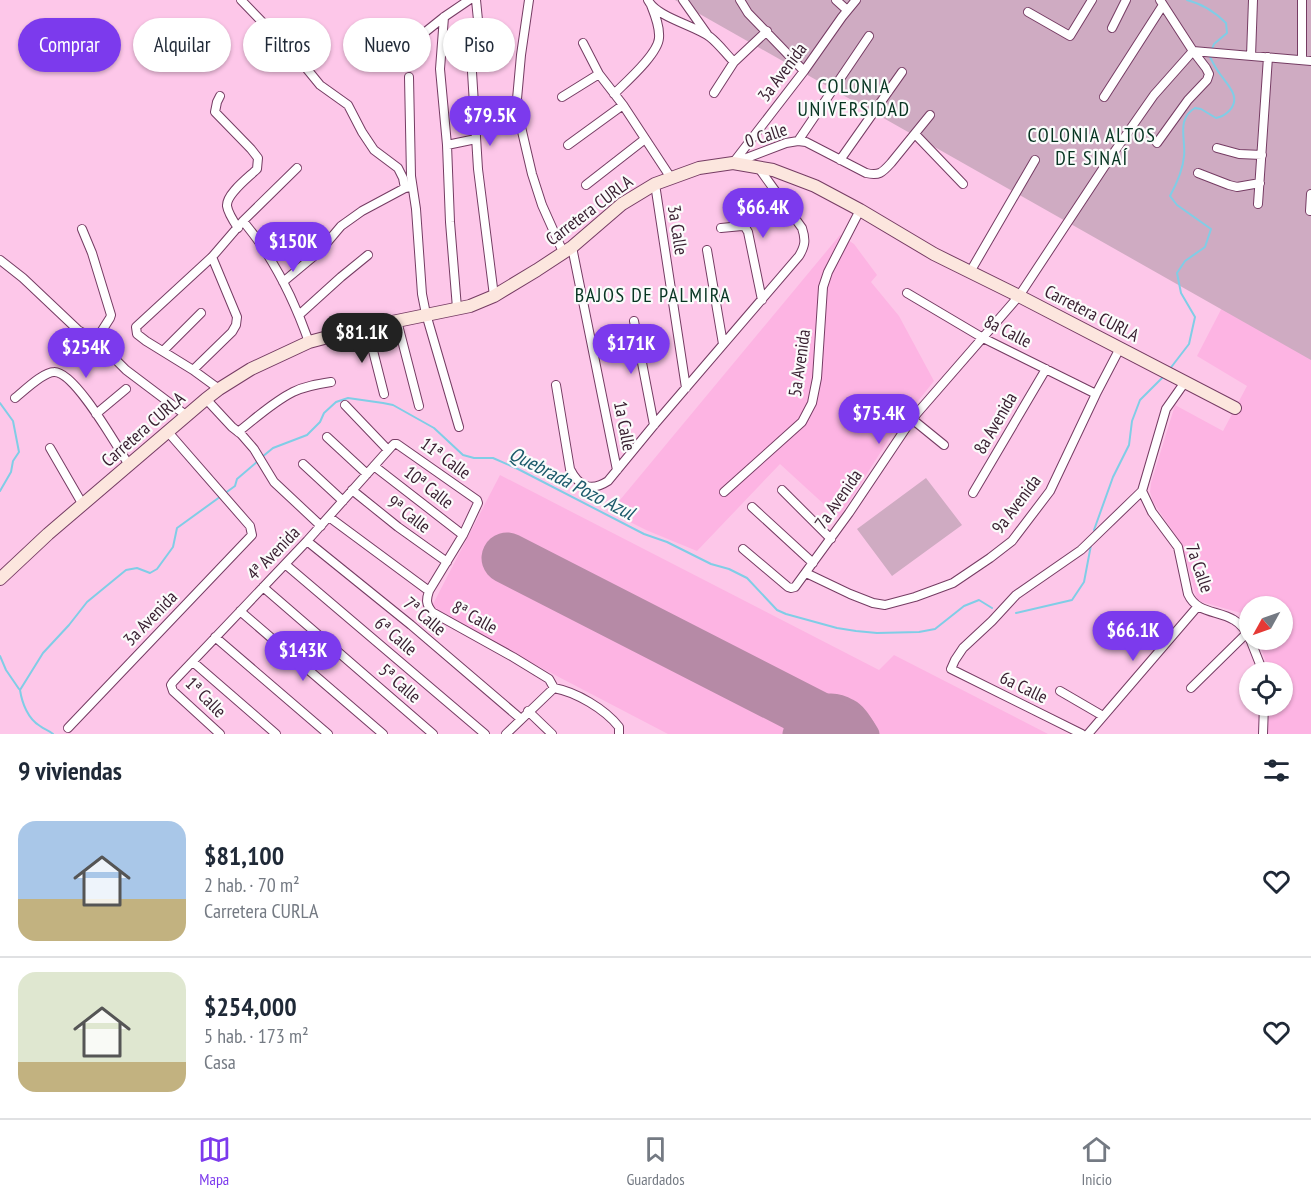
<!DOCTYPE html>
<html lang="es">
<head>
<meta charset="utf-8">
<style>
	body { margin:0; font-family:"PT Sans Narrow",sans-serif; background:#f6f6f7; color:#1f2937; height:100vh; display:flex; flex-direction:column; font-size:22px; white-space:nowrap }
	* { box-sizing:border-box; margin:0 }
	p { font-size:20px; color:#747a83 }
	.icon { flex:none; width:33px; height:33px; fill:none; stroke:currentColor; stroke-width:2; stroke-linecap:round; stroke-linejoin:round }
	.map { position:relative; height:734px; overflow:hidden }
	.sheet { display:flex; flex-direction:column; background:#fff; flex:1 }
	.sheet>* { flex:none }
	.guide { position:absolute; left:18px; top:18px; width:600px; height:54px; display:flex; gap:12px }
	.needle { width:39px; rotate:230deg }
	.tools { position:absolute; left:1239px; top:596px; display:grid; gap:12px }
	.tools a { display:grid; place-items:center; width:54px; height:54px; border-radius:50%; background:#fff; box-shadow:0 2px 4px #0004; font-size:30px }
	.price { position:absolute; translate:-50% -51px; padding:0 14px; border-radius:21px; background:#7c3aed; color:#fff; font-size:20px; line-height:39px; filter:drop-shadow(0 2px 3px #0008) }
	.price::after { content:''; position:absolute; left:50%; top:36px; width:18px; height:14px; margin-left:-9px; background:inherit; clip-path:polygon(0 0,100% 0,50% 100%) }
	.price.active { background:#222; color:#fff }
	ul { padding:0; list-style:none }
	li { display:flex; align-items:center; gap:18px; height:150px; padding:0 18px }
	li+li { border-top:2px solid #e0e1e3 }
	li span { display:grid; place-items:center; flex:none; width:168px; height:120px; border-radius:18px; color:#555 }
	li>.icon { margin-inline-start:auto }
	span .icon { width:72px; height:72px; fill:#fffc; stroke-width:1 }
	li b { font-size:26px }
	h2 { display:flex; justify-content:space-between; align-items:center; height:72px; padding:0 18px; font-size:26px }
	.chip { padding:0 21px; border-radius:27px; background:#fff; box-shadow:0 2px 4px #0004; font-size:21px; line-height:54px }
	.chip.active { background:#7c3aed; color:#fff }
	.tab-bar { display:flex; justify-content:space-around; align-items:center; height:84px; border-top:2px solid #e0e1e3; background:#fff; font-size:16px; color:#747a83 }
	.tab-bar a { display:grid; justify-items:center; gap:3px }
	.tab-bar .active { color:#7c3aed }
	.map>svg:first-child { display:block }
	.built { fill:#fdb4e3 }
	.green { fill:#cfabc2 }
	.lines { fill:none; stroke-linecap:round; stroke-linejoin:round }
	.stream { stroke:#80cde6; stroke-width:2 }
	.taxiway { stroke:#b68aa6; stroke-width:21 }
	.runway { stroke:#b68aa6; stroke-width:51 }
	.minor-casing { stroke:#753c63; stroke-width:10 }
	.secondary-casing { stroke:#753c63; stroke-width:14 }
	.minor { stroke:#fff; stroke-width:8 }
	.secondary { stroke:#fce6de; stroke-width:12 }
	.labels { text-anchor:middle; dominant-baseline:central; stroke-width:4.5; stroke-linejoin:round; paint-order:stroke }
	.street-label { font-size:18px; fill:#371e2f; stroke:#fbfbfb }
	.neighbourhood-label { font-size:20px; letter-spacing:1.5px; fill:#073522; stroke:#fbfbfb }
	.water-label { font-size:20px; font-style:italic; fill:#1b596b; stroke:#fbfbfb }
</style>
</head>
<body>
<div class="map">
<svg width="1311" height="734" viewBox="0 0 1311 734">
	<rect width="100%" height="100%" fill="#fdc7e9"/>
	<path class="built" d="M840,235L854,244L877,275L871,282L899,316L934,381L894,431L839,518L780,464L697,551L646,530L610,512Z
		M1257,240L1311,257V734H1268L1269,705H1282V672H1268L1265,659L1257,639H1282V606H1250L1249,626L1241,613L1202,602L1197,599L1182,545L1153,502L1150,492L1151,483L1175,405L1223,431L1247,386L1197,356Z
		M500,475L879,670L894,655L1048,734H668L432,611V606Z"/>
	<path class="green" d="M675,0H1311V360Z
		M926,478L962,525L892,576L857,529Z"/>
	<g class="lines">
		<path class="stream" d="M1187,0C1203,4 1215,12 1226,23L1227,33L1214,44L1212,49
			M1169,370L1189,344L1195,317L1181,293L1177,273L1185,261L1205,247L1211,229L1177,205L1170,196C1177,183 1183,170 1184,156C1186,139 1176,119 1195,108L1201,109L1216,118C1222,117 1225,115 1229,111C1242,98 1228,85 1220,74C1216,69 1213,63 1210,57L1211,55
			M0,403L13,421L19,452L13,461L11,472L0,491
			M262,457L273,448L307,435L320,422L324,413L336,402L348,398L383,403L393,405L434,428L463,455L474,458H493L518,469L644,534L667,542L711,564L729,569L747,578L777,610L786,614L837,628L856,631L877,633L919,632L935,629L964,606L979,600L992,608
			M1094,530L1113,477L1129,445L1132,421L1140,400L1163,377
			M1016,613L1072,600L1084,582L1091,545
			M0,656L6,670L19,689
			M53,734C49,730 45,730 40,726C28,719 22,703 20,690L43,653L69,625L87,602L126,570L137,568L150,573L157,569L173,547L177,528L235,486L237,479L258,461"/>
		<path class="taxiway" d="M793,734C798,710 826,696 848,709C858,714 863,725 869,734"/>
		<path class="runway" d="M507,558L851,734"/>
		<g class="minor-casing">
			<path id="minor" d="M241,0L302,63L320,85L348,105L362,132L374,150L398,168L403,178L405,188
				M476,0L478,20L472,72L478,169L494,296
				M529,0L521,55L517,99L521,127L532,174L542,205L563,252
				M648,0C656,17 696,26 710,37C719,44 726,54 734,62
				M683,0L707,34
				M740,0L748,13L804,71
				M836,0L847,10
				M1028,12L1070,36L1092,0
				M444,17L440,69L447,145L450,222L457,308
				M1112,28L1126,0
				M419,37L444,17L469,0
				M583,43L599,74L623,105L671,178
				M1193,51L1311,61
				M1251,56L1253,0
				M1302,60V0
				M409,77L411,176L416,209L422,294L426,314L459,427
				M714,93L734,62L767,31
				M614,94C626,82 658,54 659,38C660,27 655,15 651,5
				M220,96L217,102L215,112L251,149L258,158L257,169C249,177 226,194 227,206C228,213 234,222 238,228
				M562,97L599,74
				M1104,97L1163,5
				M915,134L963,184
				M798,141L869,36
				M1157,143L1188,100L1207,80L1209,74L1206,68L1193,51L1160,0
				M447,145L476,139
				M568,145L623,105
				M1217,148L1239,154L1262,155
				M840,160L902,72
				M736,162L786,143L798,141L806,142L866,173C879,176 882,173 891,163L930,115
				M733,163L804,71L842,17L856,0
				M1198,173L1229,185L1237,187L1260,183
				M655,184L686,388
				M586,185L645,139
				M1258,204L1268,57
				M1310,211L1311,194
				M243,221C251,231 259,241 266,252C284,280 298,311 309,342
				M721,228L742,226L745,227L748,232L762,300
				M82,229L92,253L111,315L110,318L96,340
				M572,247L617,470
				M707,250L723,344
				M0,260L23,278L78,330L96,340L126,370L187,416
				M970,272L1035,160
				M283,282L319,252L341,226L362,211L405,188L410,187
				M907,293L983,338L1096,394
				M299,315L341,277L368,255
				M397,321L419,406
				M634,321L654,425
				M367,327L384,394
				M163,351L201,313
				M193,370L232,332L236,325L237,317L212,257
				M556,385L570,469C579,487 591,492 608,481L654,425L799,256C805,246 806,240 802,228L758,167
				M219,389L193,370L146,341L137,334L136,327L212,257L243,221L297,168
				M15,398C24,391 43,372 54,372C75,371 117,447 129,465
				M206,399L232,427L241,434L254,449L274,482L321,526
				M345,405L388,450
				M96,414L126,389
				M912,419L944,445
				M238,432C256,418 273,402 293,392C305,386 318,384 331,382
				M327,437L367,474
				M50,448L83,505
				M303,464L343,501
				M374,466L463,535
				M352,490L398,527L447,562
				M782,490L831,539
				M1142,491L1152,512L1178,547L1188,594C1197,614 1218,610 1234,620C1241,624 1246,631 1250,639
				M1142,491L1166,409L1185,382
				M724,492L802,422L812,403L817,378L823,287L828,272L860,210
				M973,493L1046,369
				M752,507L813,563
				M329,517L429,591
				M307,541L411,625L521,719
				M743,549L788,587L791,588L795,587L849,513L912,419L1019,296L1110,158L1154,95L1193,51
				M285,564L485,734
				M806,573L850,594L873,603L885,605L915,597L953,583L990,558L1012,541L1050,491L1096,394L1120,348
				M263,587L433,734
				M240,611L383,734
				M215,637L328,734
				M1250,639L1263,672
				M193,662L276,734
				M1191,688L1247,633
				M1060,691L1103,716
				M528,711L552,734
				M68,728L252,535L250,526L168,432
				M220,734L173,691L171,685L173,682L307,541L391,447L394,444H397L477,500L478,503L463,535L429,591C426,600 426,604 432,612L513,657L549,679L554,688C576,692 605,709 619,727V734
				M506,734L554,688
				M1082,734L951,669L955,660L963,648L992,621L1016,595L1081,550L1142,491
				M1088,734L1198,606
				M1263,734L1264,705"/>
		</g>
		<g class="secondary-casing">
			<path id="secondary" d="M0,579L48,534L206,399L219,389L251,369L309,342L358,329L470,306L494,296L537,270L572,247L622,204L655,184L699,168L733,163L773,170L815,186L860,210L934,254L1019,296L1235,408"/>
		</g>
		<use href="#minor" class="minor"/>
		<use href="#secondary" class="secondary"/>
	</g>
	<g class="labels">
		<g class="street-label">
			<text transform="translate(782 72) rotate(-53)">3a Avenida</text>
			<text transform="translate(766 135) rotate(-18)">0 Calle</text>
			<text transform="translate(589 210) rotate(-37)">Carretera CURLA</text>
			<text transform="translate(678 230) rotate(81)">3a Calle</text>
			<text transform="translate(1092 313) rotate(27)">Carretera CURLA</text>
			<text transform="translate(1008 331) rotate(27)">8a Calle</text>
			<text transform="translate(799 363) rotate(-82)">5a Avenida</text>
			<text transform="translate(995 423) rotate(-60)">8a Avenida</text>
			<text transform="translate(625 426) rotate(79)">1a Calle</text>
			<text transform="translate(143 429) rotate(-41)">Carretera CURLA</text>
			<text transform="translate(446 458) rotate(36)">11ª Calle</text>
			<text transform="translate(429 487) rotate(38)">10ª Calle</text>
			<text transform="translate(838 499) rotate(-55)">7a Avenida</text>
			<text transform="translate(1016 504) rotate(-53)">9a Avenida</text>
			<text transform="translate(409 514) rotate(37)">9ª Calle</text>
			<text transform="translate(273 553) rotate(-46)">4ª Avenida</text>
			<text transform="translate(1200 568) rotate(71)">7a Calle</text>
			<text transform="translate(425 616) rotate(40)">7ª Calle</text>
			<text transform="translate(475 617) rotate(29)">8ª Calle</text>
			<text transform="translate(150 618) rotate(-46)">3a Avenida</text>
			<text transform="translate(396 636) rotate(40)">6ª Calle</text>
			<text transform="translate(400 683) rotate(41)">5ª Calle</text>
			<text transform="translate(1024 687) rotate(26)">6a Calle</text>
			<text transform="translate(206 697) rotate(45)">1ª Calle</text>
		</g>
		<g class="neighbourhood-label">
			<text x="854" y="86">COLONIA<tspan x="854" dy="23">UNIVERSIDAD</tspan></text>
			<text x="1092" y="135">COLONIA ALTOS<tspan x="1092" dy="23">DE SINAÍ</tspan></text>
			<text x="653" y="295">BAJOS DE PALMIRA</text>
		</g>
		<g class="water-label">
			<text transform="translate(572 483) rotate(27)">Quebrada Pozo Azul</text>
		</g>
	</g>
</svg>
<div class="tools">
<a><svg class="needle" viewBox="-14 -14 28 28"><path d="M0-13l5 13h-10z" fill="#e53935"/><path d="M0 13l5-13h-10z" fill="#747a83"/></svg></a>
<a><svg class="icon" aria-label="locate" viewBox="0 0 24 24"><circle cx="12" cy="12" r="6"/><path d="M12 2v4M12 18v4M2 12h4M18 12h4"/></svg></a>
</div>
<b class="price" style="left:490px;top:147px">$79.5K</b>
<b class="price" style="left:763px;top:239px">$66.4K</b>
<b class="price" style="left:293px;top:273px">$150K</b>
<b class="price active" style="left:362px;top:364px">$81.1K</b>
<b class="price" style="left:631px;top:375px">$171K</b>
<b class="price" style="left:86px;top:379px">$254K</b>
<b class="price" style="left:879px;top:445px">$75.4K</b>
<b class="price" style="left:1133px;top:662px">$66.1K</b>
<b class="price" style="left:303px;top:682px">$143K</b>
<div class="guide">
<a class="chip active">Comprar</a>
<a class="chip">Alquilar</a>
<a class="chip">Filtros</a>
<a class="chip">Nuevo</a>
<a class="chip">Piso</a>
</div>
</div>
<section class="sheet">
<h2>9 viviendas<svg class="icon" aria-label="filters" viewBox="0 0 24 24"><path d="M4 7h16M4 17h16"/><circle cx="9" cy="7" r="2"/><circle cx="15" cy="17" r="2"/></svg></h2>
<ul>
<li><span style="background:linear-gradient(#a9c7e8 65%,#c2b280 0)"><svg class="icon" aria-label="home" viewBox="0 0 24 24"><path d="M3 11l9-7 9 7M6 9v11h12V9"/></svg></span><div><b>$81,100</b><p>2 hab. · 70 m²</p><p>Carretera CURLA</p></div><svg class="icon" aria-label="heart" viewBox="0 0 24 24"><path d="M12 20l-8-8c-3-5 5-10 8-4 3-6 11-1 8 4z"/></svg></li>
<li><span style="background:linear-gradient(#dfe7d0 75%,#c2b280 0)"><svg class="icon" aria-label="home" viewBox="0 0 24 24"><path d="M3 11l9-7 9 7M6 9v11h12V9"/></svg></span><div><b>$254,000</b><p>5 hab. · 173 m²</p><p>Casa</p></div><svg class="icon" aria-label="heart" viewBox="0 0 24 24"><path d="M12 20l-8-8c-3-5 5-10 8-4 3-6 11-1 8 4z"/></svg></li>
</ul>
</section>
<nav class="tab-bar">
<a class="active"><svg class="icon" aria-label="map" viewBox="0 0 24 24"><path d="M3 6l6-2 6 2 6-2v14l-6 2-6-2-6 2zM9 4v14M15 6v14"/></svg>Mapa</a>
<a><svg class="icon" aria-label="saved" viewBox="0 0 24 24"><path d="M7 4h10v16l-5-4-5 4z"/></svg>Guardados</a>
<a><svg class="icon" aria-label="home" viewBox="0 0 24 24"><path d="M3 11l9-7 9 7M6 9v11h12V9"/></svg>Inicio</a>
</nav>
</body>
</html>
